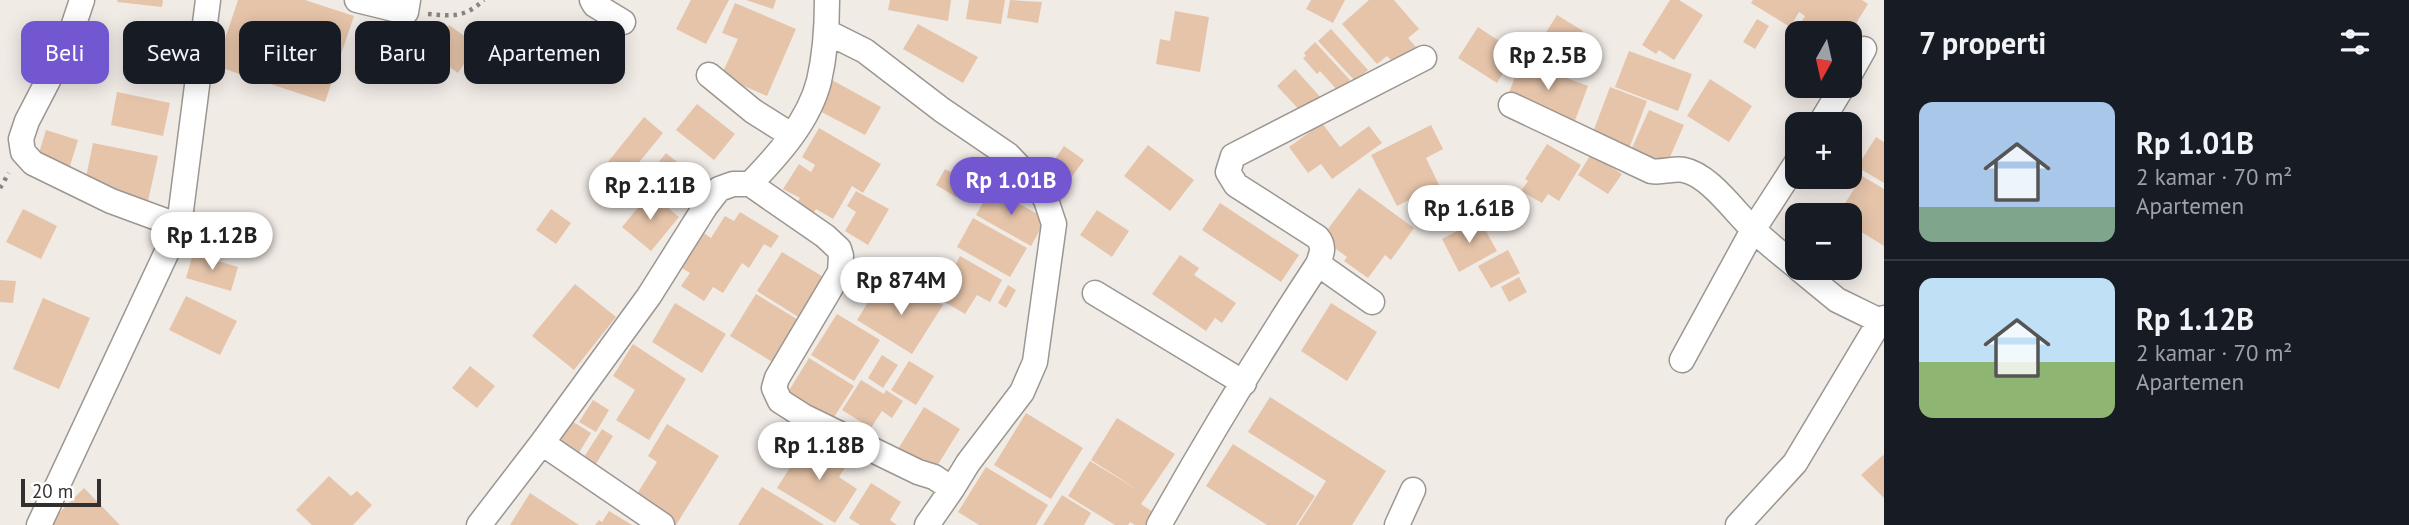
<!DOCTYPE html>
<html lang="id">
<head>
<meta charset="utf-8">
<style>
	body { margin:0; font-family:"PT Sans",sans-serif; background:#242831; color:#f1f3f6; height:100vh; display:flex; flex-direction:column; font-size:26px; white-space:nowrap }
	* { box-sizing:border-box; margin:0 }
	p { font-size:23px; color:#9ea1a6 }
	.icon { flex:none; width:38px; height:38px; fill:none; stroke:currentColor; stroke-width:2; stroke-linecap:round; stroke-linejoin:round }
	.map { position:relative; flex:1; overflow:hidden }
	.side { display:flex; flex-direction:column; background:#171b24; width:525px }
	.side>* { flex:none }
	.top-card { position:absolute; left:21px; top:21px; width:665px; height:63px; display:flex; gap:14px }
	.needle { width:46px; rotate:188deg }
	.controls { position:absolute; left:1785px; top:21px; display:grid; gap:14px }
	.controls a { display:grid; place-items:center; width:77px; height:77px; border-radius:14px; background:#171b24; box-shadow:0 4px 18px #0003; font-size:35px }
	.scale { position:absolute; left:21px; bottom:18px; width:80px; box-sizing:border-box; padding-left:7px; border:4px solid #32302e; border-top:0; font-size:19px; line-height:24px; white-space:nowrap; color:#32302e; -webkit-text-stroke:5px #fff; paint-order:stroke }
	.price { position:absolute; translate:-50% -60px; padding:0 16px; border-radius:24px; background:#fff; color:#222; font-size:23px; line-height:46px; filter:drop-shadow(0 2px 4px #0008) }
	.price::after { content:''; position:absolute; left:50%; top:42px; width:21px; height:16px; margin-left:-10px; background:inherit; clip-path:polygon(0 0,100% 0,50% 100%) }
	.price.selected { background:#7357d1; color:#fff }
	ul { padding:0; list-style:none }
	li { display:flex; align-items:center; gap:21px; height:175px; padding:0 35px }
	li+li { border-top:2px solid #363941 }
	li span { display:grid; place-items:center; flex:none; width:196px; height:140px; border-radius:14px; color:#555 }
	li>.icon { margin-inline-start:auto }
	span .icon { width:84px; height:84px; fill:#fffc; stroke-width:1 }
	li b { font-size:30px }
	h2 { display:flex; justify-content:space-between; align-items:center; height:84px; padding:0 35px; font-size:30px }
	.pill { padding:0 24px; border-radius:14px; background:#171b24; box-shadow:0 4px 18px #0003; font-size:24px; line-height:63px }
	.pill.selected { background:#7357d1; color:#fff }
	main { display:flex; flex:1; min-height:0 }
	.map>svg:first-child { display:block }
	.building { fill:#e5c4aa }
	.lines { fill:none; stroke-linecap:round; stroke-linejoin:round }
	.street-casing { stroke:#9c9692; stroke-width:27 }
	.path { stroke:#888481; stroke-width:4.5; stroke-dasharray:3.5 5; stroke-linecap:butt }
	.street { stroke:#fff; stroke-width:24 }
</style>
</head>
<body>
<main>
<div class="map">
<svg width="1884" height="525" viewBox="0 0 1884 525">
	<rect width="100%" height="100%" fill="#f1ebe6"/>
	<path class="building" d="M118,0H163L162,7L117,2Z
		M238,0H305L354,16L325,102L216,66Z
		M691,0H729L706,44L676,29Z
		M746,0H776L773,9Z
		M890,0H951L948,21L888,10Z
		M969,0H1005L1001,24L966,19Z
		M1010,0L1042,2L1038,23L1007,18Z
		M1311,0H1345L1333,23L1306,9Z
		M1369,0H1394L1419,29L1408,38L1416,47L1396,65L1387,56L1377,64L1342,24Z
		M1670,0H1679L1703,15L1674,60L1659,50L1656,54L1642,45Z
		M1753,0H1862L1868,4L1850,33H1803L1797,29L1805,16L1799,12L1790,27L1751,3Z
		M735,3L796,29L767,96L721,76L738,39L722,33Z
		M1175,11L1209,17L1200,72L1156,64L1160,39L1170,41Z
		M1557,15L1583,31L1564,62L1538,45Z
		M1757,19L1769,26L1755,49L1743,42Z
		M918,24L978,57L963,83L903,49Z
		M449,25L477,45L458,73L429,53Z
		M1478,27L1516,52L1497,83L1458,58Z
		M1331,29L1368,70L1355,81L1318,41Z
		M1315,42L1350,80L1338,91L1320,71L1317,74L1303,58L1306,56L1304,53Z
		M1629,51L1692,74L1678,111L1615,87Z
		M1521,61L1588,86L1574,123L1507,98Z
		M1295,69L1323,100L1305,116L1277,86Z
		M1710,79L1752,106L1729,142L1687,116Z
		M832,80L881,107L865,135L816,109Z
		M1610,87L1647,101L1627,154L1590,140Z
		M117,92L170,103L163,136L111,125Z
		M697,104L735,134L714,160L676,130Z
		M1649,110L1684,125L1666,166L1631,150Z
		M644,117L663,133L627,177L608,162Z
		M1322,123L1340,147L1369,126L1382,143L1332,179L1321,164L1308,173L1289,147Z
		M1431,125L1443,149L1426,158L1439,185L1397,206L1371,155Z
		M819,128L881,164L863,193L852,186L833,219L816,209L812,215L795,205L800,198L783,189L799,164L811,172L815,165L802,157Z
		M46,130L78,140L70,166L38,156Z
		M1876,137L1884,142V183L1857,167Z
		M93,143L158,156L148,201L84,187Z
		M1547,144L1581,165L1559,201L1548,194L1542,203L1521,191L1528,181L1525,179Z
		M1148,145L1194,180L1170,211L1124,176Z
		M1064,146L1084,160L1060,193L1041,179Z
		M666,153L702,182L687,200L677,192L667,205L641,184Z
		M1591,154L1622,174L1608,194L1578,175Z
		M945,169L966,180L956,197L936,185Z
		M1862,176L1884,189V246L1850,225V215H1838Z
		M991,188L1046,219L1031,246L976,215Z
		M1359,188L1414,228L1391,260L1385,255L1368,278L1344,261L1347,257L1321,238Z
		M856,191L889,209L868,245L845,231L856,212L847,206Z
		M650,193L679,217L651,251L622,227Z
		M1220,203L1299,255L1281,282L1202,230Z
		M23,209L57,226L41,259L6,242Z
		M551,209L571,223L556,244L536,230Z
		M1097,210L1129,231L1112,257L1080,235Z
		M740,212L779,236L771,248L764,244L749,268L742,263L723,293L713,287L704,301L681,286L690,273L682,268L704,233L711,238L725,216L734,221Z
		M973,218L1027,248L1010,277L957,247Z
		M1479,219L1497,251L1459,272L1442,239Z
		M1508,250L1520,273L1491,288L1478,266Z
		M782,252L825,278L800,318L757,291Z
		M193,254L238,267L231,291L186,278Z
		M1180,255L1199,268L1194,275L1236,303L1222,323L1215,318L1206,331L1152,294Z
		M960,256L1002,280L990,302L977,295L965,314L938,298Z
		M1519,277L1527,292L1509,302L1501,287Z
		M0,280L16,281L13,303L0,302Z
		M907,283L943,305L912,354L857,320L875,291L895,303Z
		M575,284L616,317L574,370L532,336Z
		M1008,285L1016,290L1006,308L998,303Z
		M756,294L800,321L774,363L730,336Z
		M186,296L237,321L220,355L169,330Z
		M43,298L90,318L59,389L13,369Z
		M675,303L726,334L702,373L652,342Z
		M1331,303L1377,332L1347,381L1301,351Z
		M837,314L880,340L854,381L811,355Z
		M633,344L686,379L649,440L616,420L635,390L613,376Z
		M882,355L898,365L883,388L868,378Z
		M809,358L854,386L829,425L785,397Z
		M909,361L934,376L916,405L891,390Z
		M470,366L495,386L477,408L452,388Z
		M861,380L884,394L886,390L903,401L892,418L882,411L871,428L842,410Z
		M1270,397L1386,471L1352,525H1298L1326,481L1248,432Z
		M593,400L609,410L596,432L579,422Z
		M924,407L960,429L934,471L898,449Z
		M1026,413L1083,448L1051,499L994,465Z
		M567,418L591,433L577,456L553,441Z
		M1117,418L1175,454L1141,504L1153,512L1145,525H1135L1130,522L1128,525H1115L1068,496L1090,461L1143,493L1091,460Z
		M667,424L719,456L676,525H670L632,502L657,462L648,456Z
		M602,429L613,436L594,467L582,460Z
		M811,441L848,463L839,477L857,489L835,523L777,488L799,453L802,455Z
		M1233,444L1315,496L1296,525H1267L1206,486Z
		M1883,455L1884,456V498L1861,475Z
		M986,467L1048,505L1036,525H979L958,512Z
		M329,476L351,496L357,491L372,505L353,525H312L296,510Z
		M871,483L901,502L890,520L897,525H860L849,518Z
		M762,487L802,511L824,525H738Z
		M84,488L120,525H47Z
		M530,493L579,525H510Z
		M1062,495L1091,513L1084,525H1043Z
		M609,511L632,525H595L599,520L602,522Z"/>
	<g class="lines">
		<g class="street-casing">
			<path id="street" d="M82,0L68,42L27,121L21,139L23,152L33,163L111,201L179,226
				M357,0L406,12L408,0
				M592,0L595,5L623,22
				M1850,74L1864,49
				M709,75L753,111L791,135
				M1511,105L1651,171C1662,173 1674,168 1684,170C1710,175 1736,214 1755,231C1768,244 1783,255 1797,267
				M1820,124L1843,86
				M750,184C778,155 809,121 819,81C825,55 827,27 827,0
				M1318,264C1322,253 1325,246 1317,237L1236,185L1228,172L1233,156L1424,58
				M1798,268L1837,300L1880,321L1884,318
				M1095,293L1244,383
				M1682,360L1753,230L1797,162
				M39,525L179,226L208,0
				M479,525L542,443
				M662,525L542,443L649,296L705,207L719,189L733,184H750L825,236L839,249L841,256L840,272L777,378L774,388L780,401L805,417L918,472L934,477L952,489L968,463L1022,392L1035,362L1054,224L1046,200L1038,186L1008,155L942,110L865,51L827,32
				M927,525L952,489
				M1159,525C1209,436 1262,349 1318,264L1372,302
				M1397,525L1413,490
				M1738,525L1795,463L1880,321"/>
		</g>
		<path class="path" d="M428,14C453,16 464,18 484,0
			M0,188L9,173"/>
		<use href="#street" class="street"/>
	</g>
</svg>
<div class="controls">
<a><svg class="needle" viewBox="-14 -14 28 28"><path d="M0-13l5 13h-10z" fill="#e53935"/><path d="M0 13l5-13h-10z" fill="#9ea1a6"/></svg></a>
<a>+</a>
<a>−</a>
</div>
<div class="scale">20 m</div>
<b class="price" style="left:1548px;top:92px">Rp 2.5B</b>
<b class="price selected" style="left:1011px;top:217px">Rp 1.01B</b>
<b class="price" style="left:650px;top:222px">Rp 2.11B</b>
<b class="price" style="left:1469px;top:245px">Rp 1.61B</b>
<b class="price" style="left:212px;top:272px">Rp 1.12B</b>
<b class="price" style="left:901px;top:317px">Rp 874M</b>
<b class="price" style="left:819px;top:482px">Rp 1.18B</b>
<div class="top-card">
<a class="pill selected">Beli</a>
<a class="pill">Sewa</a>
<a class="pill">Filter</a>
<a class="pill">Baru</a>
<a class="pill">Apartemen</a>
</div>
</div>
<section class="side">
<h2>7 properti<svg class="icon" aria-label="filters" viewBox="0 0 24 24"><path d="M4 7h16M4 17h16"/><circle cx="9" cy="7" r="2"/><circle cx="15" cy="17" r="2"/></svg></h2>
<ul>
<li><span style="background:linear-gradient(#a9c7e8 75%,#7fa58c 0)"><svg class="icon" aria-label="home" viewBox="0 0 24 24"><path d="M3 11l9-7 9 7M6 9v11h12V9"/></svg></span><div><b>Rp 1.01B</b><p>2 kamar · 70 m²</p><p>Apartemen</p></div></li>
<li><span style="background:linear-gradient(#bfe0f5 60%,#8fb573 0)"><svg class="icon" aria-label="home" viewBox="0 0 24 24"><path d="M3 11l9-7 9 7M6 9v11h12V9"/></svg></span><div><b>Rp 1.12B</b><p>2 kamar · 70 m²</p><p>Apartemen</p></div></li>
</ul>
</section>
</main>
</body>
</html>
